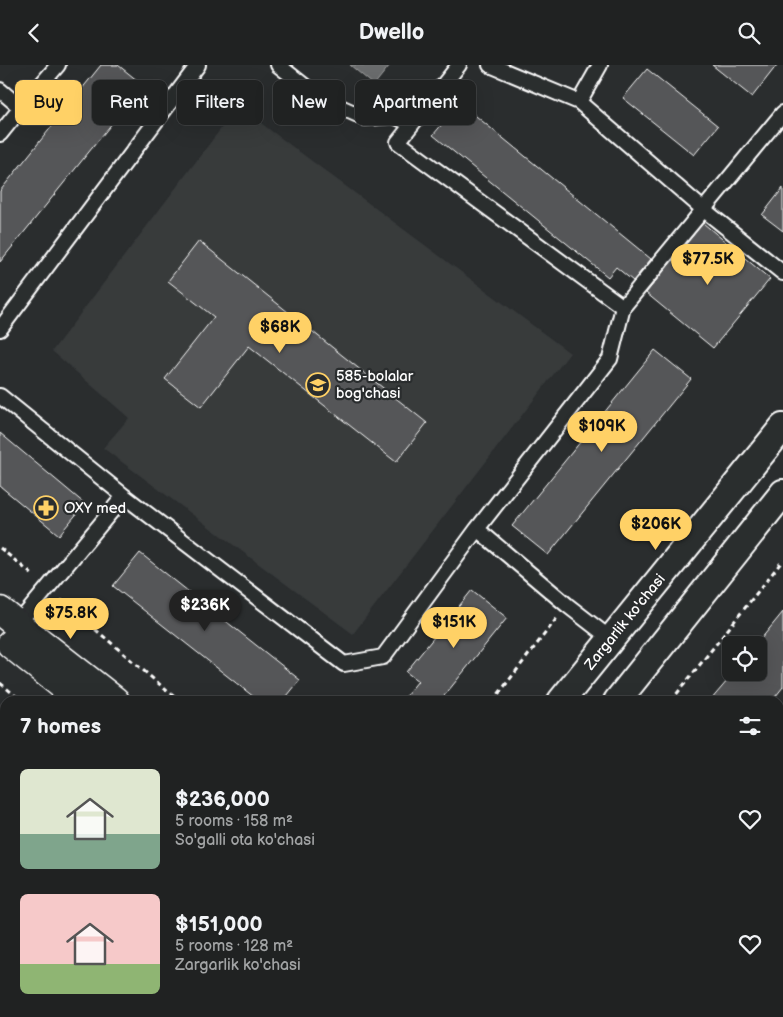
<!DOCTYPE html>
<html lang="en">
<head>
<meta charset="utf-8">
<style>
	body { margin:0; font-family:"Balsamiq Sans",sans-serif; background:#2d2f2f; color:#f1f3f6; height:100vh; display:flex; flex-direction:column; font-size:19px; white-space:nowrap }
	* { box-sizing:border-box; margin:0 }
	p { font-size:16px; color:#a2a4a5 }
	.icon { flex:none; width:28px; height:28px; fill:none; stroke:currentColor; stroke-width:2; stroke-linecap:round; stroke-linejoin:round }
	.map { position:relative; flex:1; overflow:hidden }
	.drawer { position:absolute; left:0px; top:631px; width:784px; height:321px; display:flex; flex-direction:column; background:#202222; border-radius:15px 15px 0 0; box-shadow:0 5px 20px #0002,0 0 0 1px #3d3f40 }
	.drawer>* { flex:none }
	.guide { position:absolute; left:15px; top:15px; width:500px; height:45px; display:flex; gap:10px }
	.tools { position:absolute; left:722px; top:571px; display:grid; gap:10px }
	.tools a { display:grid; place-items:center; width:45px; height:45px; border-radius:8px; background:#202222; box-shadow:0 5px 20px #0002,0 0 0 1px #3d3f40; font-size:25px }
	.price { position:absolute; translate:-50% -42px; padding:0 11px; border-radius:18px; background:#ffd166; color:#111; font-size:16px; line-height:32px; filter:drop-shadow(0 1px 2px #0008) }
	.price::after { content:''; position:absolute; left:50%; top:30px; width:15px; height:11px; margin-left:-8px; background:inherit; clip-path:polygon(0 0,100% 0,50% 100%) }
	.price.current { background:#222; color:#fff }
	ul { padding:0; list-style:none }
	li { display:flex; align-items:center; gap:15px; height:125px; padding:0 20px }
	li span { display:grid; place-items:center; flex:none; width:140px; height:100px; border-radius:8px; color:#555 }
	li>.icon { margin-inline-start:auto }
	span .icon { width:60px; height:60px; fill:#fffc; stroke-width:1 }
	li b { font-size:21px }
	h2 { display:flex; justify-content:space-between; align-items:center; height:60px; padding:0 20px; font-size:21px }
	.pill { padding:0 18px; border-radius:8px; background:#202222; box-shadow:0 5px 20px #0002,0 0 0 1px #3d3f40; font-size:18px; line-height:45px }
	.pill.current { background:#ffd166; color:#111 }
	header { display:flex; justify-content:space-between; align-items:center; height:65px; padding:0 20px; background:#202222; font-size:22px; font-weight:800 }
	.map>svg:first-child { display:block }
	.built { fill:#373a3b }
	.water { fill:#6a6c6d; stroke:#a6a7a7 }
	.building { fill:#555758; stroke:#fff }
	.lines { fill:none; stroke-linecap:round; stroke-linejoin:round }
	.lane-casing { stroke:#fff; stroke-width:18 }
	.street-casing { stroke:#fff; stroke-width:30 }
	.secondary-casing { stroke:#fff; stroke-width:31 }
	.path { stroke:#fff; stroke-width:3; stroke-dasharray:5 4; stroke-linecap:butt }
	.lane { stroke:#2a2d2e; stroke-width:14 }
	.street { stroke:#2a2d2e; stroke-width:26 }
	.secondary { stroke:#2a2d2e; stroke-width:28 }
	.labels { text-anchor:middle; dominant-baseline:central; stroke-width:4.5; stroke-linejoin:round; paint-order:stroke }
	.poi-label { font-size:15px; fill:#fff; stroke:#2a2d2e; text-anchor:start }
	.street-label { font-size:15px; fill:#fff; stroke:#2a2d2e }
</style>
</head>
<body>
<header><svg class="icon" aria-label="back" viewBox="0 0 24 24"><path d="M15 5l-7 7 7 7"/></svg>Dwello<svg class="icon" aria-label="search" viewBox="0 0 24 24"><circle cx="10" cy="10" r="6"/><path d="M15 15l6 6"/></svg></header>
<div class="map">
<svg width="783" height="952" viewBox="0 0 783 952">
	<rect width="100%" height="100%" fill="#2a2d2e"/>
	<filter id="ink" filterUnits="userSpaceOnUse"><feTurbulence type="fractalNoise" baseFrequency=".02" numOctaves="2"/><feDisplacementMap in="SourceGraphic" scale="10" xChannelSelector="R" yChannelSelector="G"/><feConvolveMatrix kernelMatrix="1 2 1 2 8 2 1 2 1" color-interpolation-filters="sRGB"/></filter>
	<g filter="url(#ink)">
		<path class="built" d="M238,41L570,288L353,569L103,383L129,353L52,286Z
			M0,637L5,641V948H221L218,952H0Z"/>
		<path class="water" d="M350,0H390L374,20Z"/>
		<path class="building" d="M101,0H118L143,20L0,197V126Z
			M712,0H777L752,32Z
			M647,4L718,61L694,90L623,33Z
			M460,38L651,194L633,216L616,202L608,212L433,70Z
			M783,123V166L762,150Z
			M703,158L770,214L713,283L646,228Z
			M199,176L427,358L396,397L249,281L201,342L165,314L214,252L168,216Z
			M655,285L691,314L548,490L512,461Z
			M0,368L85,439L59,470L0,421Z
			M140,488L300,615L283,636H259L113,521Z
			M472,525L507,553L440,636H402L418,616L406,607Z
			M783,547V622L772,636H710L734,608H759V580H756Z"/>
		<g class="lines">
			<g class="lane-casing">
				<path id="lane" d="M278,0L320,33L365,53L394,51L412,59
					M490,0L579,37
					M600,0L579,37L703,144L783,208
					M0,25L21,43L58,0
					M0,69L21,43
					M623,242L783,48
					M0,264L198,0
					M0,331L124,431L344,599L383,592L477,464L610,294L623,242L398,77L459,0
					M477,464L567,540L611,574
					M15,562L124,431
					M779,680L783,674
					M0,740L5,744
					M779,853L783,856
					M149,948L155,952
					M724,948L729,952
					M685,952L688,948"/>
			</g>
			<g class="street-casing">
				<path id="street" d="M561,636L783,362
					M617,636L783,428"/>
			</g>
			<g class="secondary-casing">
				<path id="secondary" d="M0,546L115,636
					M11,579L82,636
					M470,948L476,952
					M508,948L514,952
					M306,952L310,948
					M364,952L368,948"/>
			</g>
			<path class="path" d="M0,483L34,511
				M61,535L179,636
				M0,618L22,636
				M493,636L557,553
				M671,636L783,495
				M578,948L583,952
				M237,952L241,948"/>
			<use href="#lane" class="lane"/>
			<use href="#street" class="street"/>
			<use href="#secondary" class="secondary"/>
		</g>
	</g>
	<defs>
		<g id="school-ring" transform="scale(1.25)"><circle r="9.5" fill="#2a2d2e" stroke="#ffd166" stroke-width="1.5"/><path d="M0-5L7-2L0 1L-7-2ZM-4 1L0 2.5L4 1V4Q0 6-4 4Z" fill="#ffd166"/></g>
		<g id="pharmacy-ring" transform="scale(1.25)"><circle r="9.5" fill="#2a2d2e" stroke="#ffd166" stroke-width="1.5"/><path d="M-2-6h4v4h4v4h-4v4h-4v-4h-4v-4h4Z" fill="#ffd166"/></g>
	</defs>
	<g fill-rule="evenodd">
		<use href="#school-ring" x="318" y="320"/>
		<use href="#pharmacy-ring" x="46" y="443"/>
	</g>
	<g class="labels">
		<g class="poi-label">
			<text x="336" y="311">585-bolalar<tspan x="336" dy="17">bog'chasi</tspan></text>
			<text x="64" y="443">OXY med</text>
		</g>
		<g class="street-label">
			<text transform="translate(625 557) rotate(-51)">Zargarlik ko'chasi</text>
		</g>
	</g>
</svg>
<div class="tools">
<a><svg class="icon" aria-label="locate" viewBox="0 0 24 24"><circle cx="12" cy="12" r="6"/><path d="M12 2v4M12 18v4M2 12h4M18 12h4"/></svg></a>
</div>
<b class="price" style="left:708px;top:221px">$77.5K</b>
<b class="price" style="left:280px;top:289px">$68K</b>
<b class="price" style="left:602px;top:388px">$109K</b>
<b class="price" style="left:656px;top:486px">$206K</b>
<b class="price current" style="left:205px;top:567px">$236K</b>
<b class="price" style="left:71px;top:575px">$75.8K</b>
<b class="price" style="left:454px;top:584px">$151K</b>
<div class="guide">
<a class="pill current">Buy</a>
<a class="pill">Rent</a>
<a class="pill">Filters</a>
<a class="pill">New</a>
<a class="pill">Apartment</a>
</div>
<section class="drawer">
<h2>7 homes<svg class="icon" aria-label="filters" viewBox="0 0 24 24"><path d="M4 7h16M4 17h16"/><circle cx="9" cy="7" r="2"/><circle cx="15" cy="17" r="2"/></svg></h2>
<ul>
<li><span style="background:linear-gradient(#dfe7d0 65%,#7fa58c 0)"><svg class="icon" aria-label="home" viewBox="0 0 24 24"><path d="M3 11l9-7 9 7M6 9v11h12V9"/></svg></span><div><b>$236,000</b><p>5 rooms · 158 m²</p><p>So'galli ota ko'chasi</p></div><svg class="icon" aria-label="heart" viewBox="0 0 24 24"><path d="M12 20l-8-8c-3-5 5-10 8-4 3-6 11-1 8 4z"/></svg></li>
<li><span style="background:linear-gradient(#f6c9c9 70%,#8fb573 0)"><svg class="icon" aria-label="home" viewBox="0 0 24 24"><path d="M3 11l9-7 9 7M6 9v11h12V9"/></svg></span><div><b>$151,000</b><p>5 rooms · 128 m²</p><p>Zargarlik ko'chasi</p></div><svg class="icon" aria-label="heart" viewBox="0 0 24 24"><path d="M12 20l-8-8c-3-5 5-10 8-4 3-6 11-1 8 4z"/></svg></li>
</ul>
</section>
</div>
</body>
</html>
